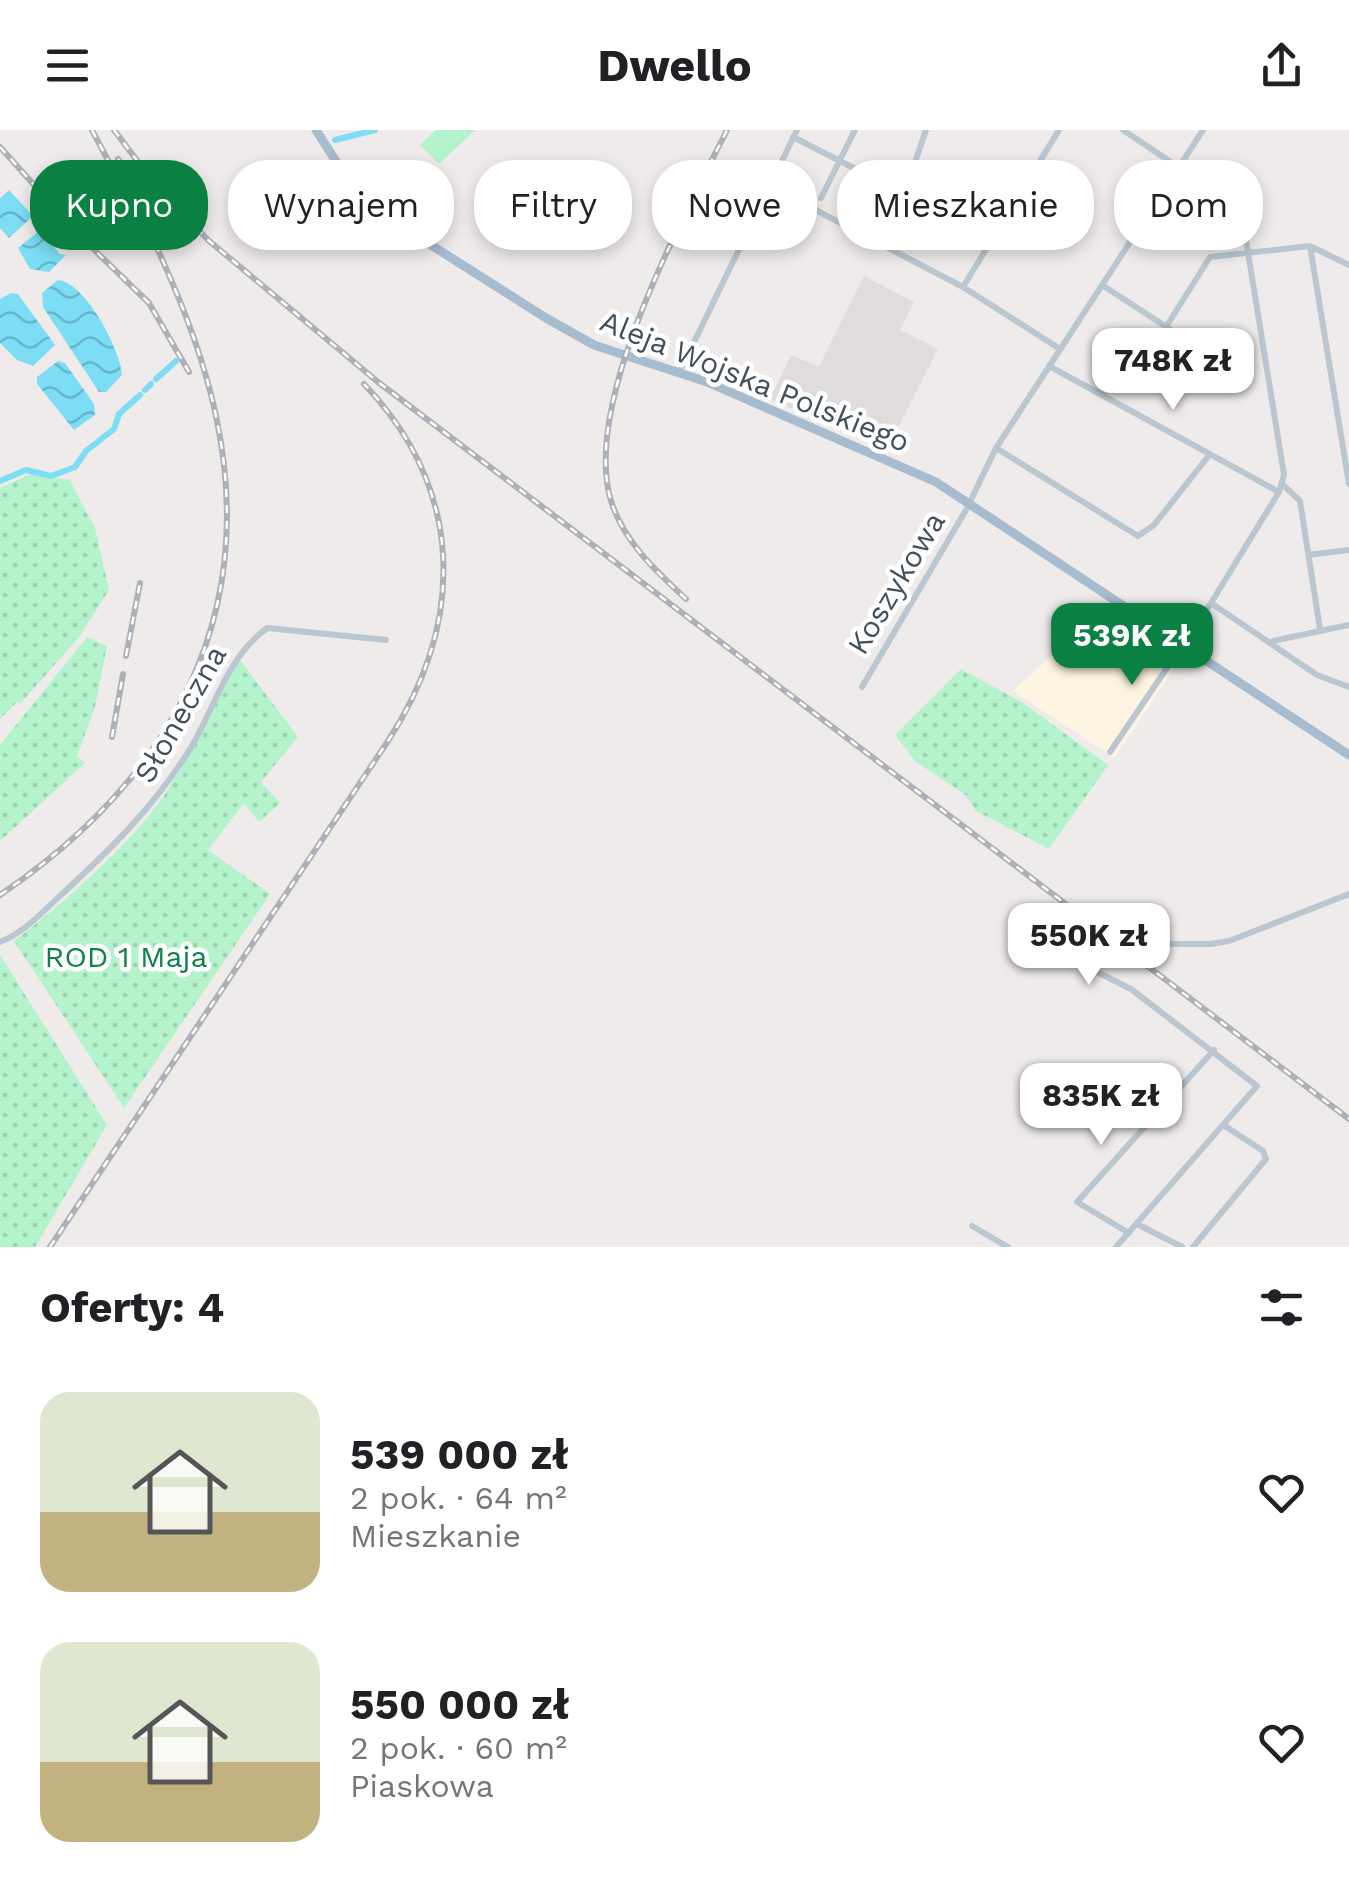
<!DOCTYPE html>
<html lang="pl">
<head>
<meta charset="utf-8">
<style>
	body { margin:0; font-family:"Work Sans",sans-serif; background:#f6f6f6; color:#202124; height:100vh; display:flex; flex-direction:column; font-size:38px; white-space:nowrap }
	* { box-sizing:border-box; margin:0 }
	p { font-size:32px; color:#757577 }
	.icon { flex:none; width:55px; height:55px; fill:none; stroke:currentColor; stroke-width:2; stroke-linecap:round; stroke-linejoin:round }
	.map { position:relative; height:1117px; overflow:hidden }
	.panel { display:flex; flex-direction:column; background:#fff; flex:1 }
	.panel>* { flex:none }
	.guide { position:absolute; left:30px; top:30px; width:1290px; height:90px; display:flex; gap:20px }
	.price { position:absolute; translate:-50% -85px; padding:0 22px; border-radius:20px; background:#fff; color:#222; font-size:32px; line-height:65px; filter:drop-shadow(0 2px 5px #0008) }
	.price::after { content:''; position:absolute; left:50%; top:60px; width:30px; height:22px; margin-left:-15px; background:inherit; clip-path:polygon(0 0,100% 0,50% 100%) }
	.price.on { background:#0b8043; color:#fff }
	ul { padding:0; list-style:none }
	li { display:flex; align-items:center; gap:30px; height:250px; padding:0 40px }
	li span { display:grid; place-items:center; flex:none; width:280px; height:200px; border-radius:30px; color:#555 }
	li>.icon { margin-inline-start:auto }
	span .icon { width:120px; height:120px; fill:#fffc; stroke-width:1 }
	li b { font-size:42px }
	h2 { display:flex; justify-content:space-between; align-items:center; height:120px; padding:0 40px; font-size:42px }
	.pill { padding:0 35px; border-radius:40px; background:#fff; box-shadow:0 5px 15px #0003; font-size:35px; line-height:90px }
	.pill.on { background:#0b8043; color:#fff }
	header { display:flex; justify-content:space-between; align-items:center; height:130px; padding:0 40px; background:#fff; font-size:45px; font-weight:700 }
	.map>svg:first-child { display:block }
	.commercial { fill:#fdf5e1 }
	.education { fill:#e0dcdd }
	.grass { fill:url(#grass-dots) }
	.park { fill:#b4f3cb }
	.water { fill:url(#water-waves) }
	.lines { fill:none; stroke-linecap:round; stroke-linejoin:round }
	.canal { stroke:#7cddf5; stroke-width:6 }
	.street { stroke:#bac7d0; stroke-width:6 }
	.primary { stroke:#a8bccf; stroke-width:9 }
	.rail-casing { stroke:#adb1b7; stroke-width:6 }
	.rail { stroke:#fff; stroke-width:2.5; stroke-dasharray:8; stroke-linecap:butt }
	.labels { text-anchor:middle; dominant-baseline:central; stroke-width:9; stroke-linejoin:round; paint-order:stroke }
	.street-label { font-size:30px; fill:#42505b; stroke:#fff }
	.park-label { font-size:30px; fill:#0d8347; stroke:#fff }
</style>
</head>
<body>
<header><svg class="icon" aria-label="menu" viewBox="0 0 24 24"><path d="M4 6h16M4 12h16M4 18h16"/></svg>Dwello<svg class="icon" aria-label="share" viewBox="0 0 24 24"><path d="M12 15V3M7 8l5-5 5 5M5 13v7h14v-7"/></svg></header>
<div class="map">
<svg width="1349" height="1117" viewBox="0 0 1349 1117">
	<defs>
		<pattern id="grass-dots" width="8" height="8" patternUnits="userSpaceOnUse" patternTransform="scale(2.5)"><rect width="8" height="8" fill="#b4f3cb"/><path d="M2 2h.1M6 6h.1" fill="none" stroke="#9cd2b1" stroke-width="1.8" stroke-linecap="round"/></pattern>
		<pattern id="water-waves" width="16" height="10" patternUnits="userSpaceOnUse" patternTransform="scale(2.5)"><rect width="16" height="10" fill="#7cddf5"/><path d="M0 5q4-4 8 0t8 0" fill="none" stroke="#67b6c9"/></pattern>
	</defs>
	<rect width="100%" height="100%" fill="#efebeb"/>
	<path class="commercial" d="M1095,479L1163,524V517L1181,529L1114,628L1013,561L1083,497Z"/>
	<path class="education" d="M864,146L914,172L900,200L938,219L887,319L770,269L791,225L819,237Z"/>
	<path class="grass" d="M31,344L70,350L95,398L109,460L79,507L20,574L17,572L0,589V358Z
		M87,507L107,516L95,577L77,626L85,633L0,711V615Z
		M240,530L298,607L261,652L280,673L259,692L244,673L208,720L270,764L124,978L14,811C58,779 133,711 164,666C193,622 210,572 240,530Z
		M961,539L1023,573L1108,635L1049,719L976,681L966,665L916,632L895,605Z
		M0,825L107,995L35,1117H0Z"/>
	<path class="park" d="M436,0H475L439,34L420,15Z"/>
	<path class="water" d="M9,60L33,86L9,108L0,98V68Z
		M39,101L60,124L66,125L49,142L30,139L18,118Z
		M58,150C85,152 121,220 122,245L106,262H99L43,177L42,163Z
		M11,163L18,164L55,215L33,236L17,230L0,213V169Z
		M58,231L65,233L94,274L95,285L74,300L37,254V247Z"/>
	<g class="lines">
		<path class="canal" d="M335,10L375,0
			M156,249L176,231
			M145,260L151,254
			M0,351L26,340L51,346L75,337L86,321L114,299L119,284L140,265"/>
		<path class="street" d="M793,7L899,61
			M821,68L855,0
			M812,78L963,157L1060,219
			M874,111L913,38L926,0
			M1310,116L1349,354
			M1102,155L1182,207L1204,209
			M963,157L1059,0
			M1166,197L1210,127L1310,116L1349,135
			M1049,236L1279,362
			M679,243L797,0
			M996,318L1138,406L1154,395L1210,324
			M1283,355L1300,371L1320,499
			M1308,425L1349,420
			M1211,473L1317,545L1349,557
			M1273,511L1349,495
			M862,557L966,380L996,318L1203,0
			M1110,622L1211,473L1279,362L1284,345L1241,79L1123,0
			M0,812C24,803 42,782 61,765C112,718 157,674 193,614C217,572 227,528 267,498L386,510
			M1139,1095L1182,1117
			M972,1096L1008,1117
			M1129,1103L1077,1072L1214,920
			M1116,1117L1257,956L1131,859L1089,838L1121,796L1169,814H1211L1229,811L1349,764
			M1193,1117L1266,1029L1263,1021L1225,996"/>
		<path class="primary" d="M316,0L346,47L379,82L546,188L594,215L707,252L936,352L1349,625"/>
		<g class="rail-casing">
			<path id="rail" d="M92,0L118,49
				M114,0L154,53L208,110L378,252L1349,989
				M0,17L81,107L149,173L189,242
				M118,29L152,74L184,103
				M686,469C656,441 626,414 612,374C579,276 683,89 727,0
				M126,526L140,453
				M112,607L123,544
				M0,765C167,652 260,492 216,286C199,206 164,132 130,59
				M50,1117L388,611C466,491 465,360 364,254"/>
		</g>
		<use href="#rail" class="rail"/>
	</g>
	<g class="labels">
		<g class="street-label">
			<text transform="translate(755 251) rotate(22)">Aleja Wojska Polskiego</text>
			<text transform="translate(896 453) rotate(-59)">Koszykowa</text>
			<text transform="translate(180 584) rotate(-60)">Słoneczna</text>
		</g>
		<g class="park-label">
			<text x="126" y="826">ROD 1 Maja</text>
		</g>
	</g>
</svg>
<b class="price" style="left:1173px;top:283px">748K zł</b>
<b class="price on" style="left:1132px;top:558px">539K zł</b>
<b class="price" style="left:1089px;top:858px">550K zł</b>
<b class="price" style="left:1101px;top:1018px">835K zł</b>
<div class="guide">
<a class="pill on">Kupno</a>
<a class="pill">Wynajem</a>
<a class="pill">Filtry</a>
<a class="pill">Nowe</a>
<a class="pill">Mieszkanie</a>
<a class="pill">Dom</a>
</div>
</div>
<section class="panel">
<h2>Oferty: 4<svg class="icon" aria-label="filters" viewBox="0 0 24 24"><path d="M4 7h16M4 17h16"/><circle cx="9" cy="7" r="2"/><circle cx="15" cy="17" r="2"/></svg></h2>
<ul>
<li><span style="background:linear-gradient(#dfe7d0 60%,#c2b280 0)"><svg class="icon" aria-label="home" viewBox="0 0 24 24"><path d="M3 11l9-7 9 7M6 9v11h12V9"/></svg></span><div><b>539 000 zł</b><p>2 pok. · 64 m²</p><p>Mieszkanie</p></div><svg class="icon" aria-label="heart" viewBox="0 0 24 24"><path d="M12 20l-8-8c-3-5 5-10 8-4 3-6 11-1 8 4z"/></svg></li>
<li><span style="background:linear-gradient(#dfe7d0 60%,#c2b280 0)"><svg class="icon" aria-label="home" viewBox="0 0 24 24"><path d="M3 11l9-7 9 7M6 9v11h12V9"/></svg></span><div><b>550 000 zł</b><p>2 pok. · 60 m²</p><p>Piaskowa</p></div><svg class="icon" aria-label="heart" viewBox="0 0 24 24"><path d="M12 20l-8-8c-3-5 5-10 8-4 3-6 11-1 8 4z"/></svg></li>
</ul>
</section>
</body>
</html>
